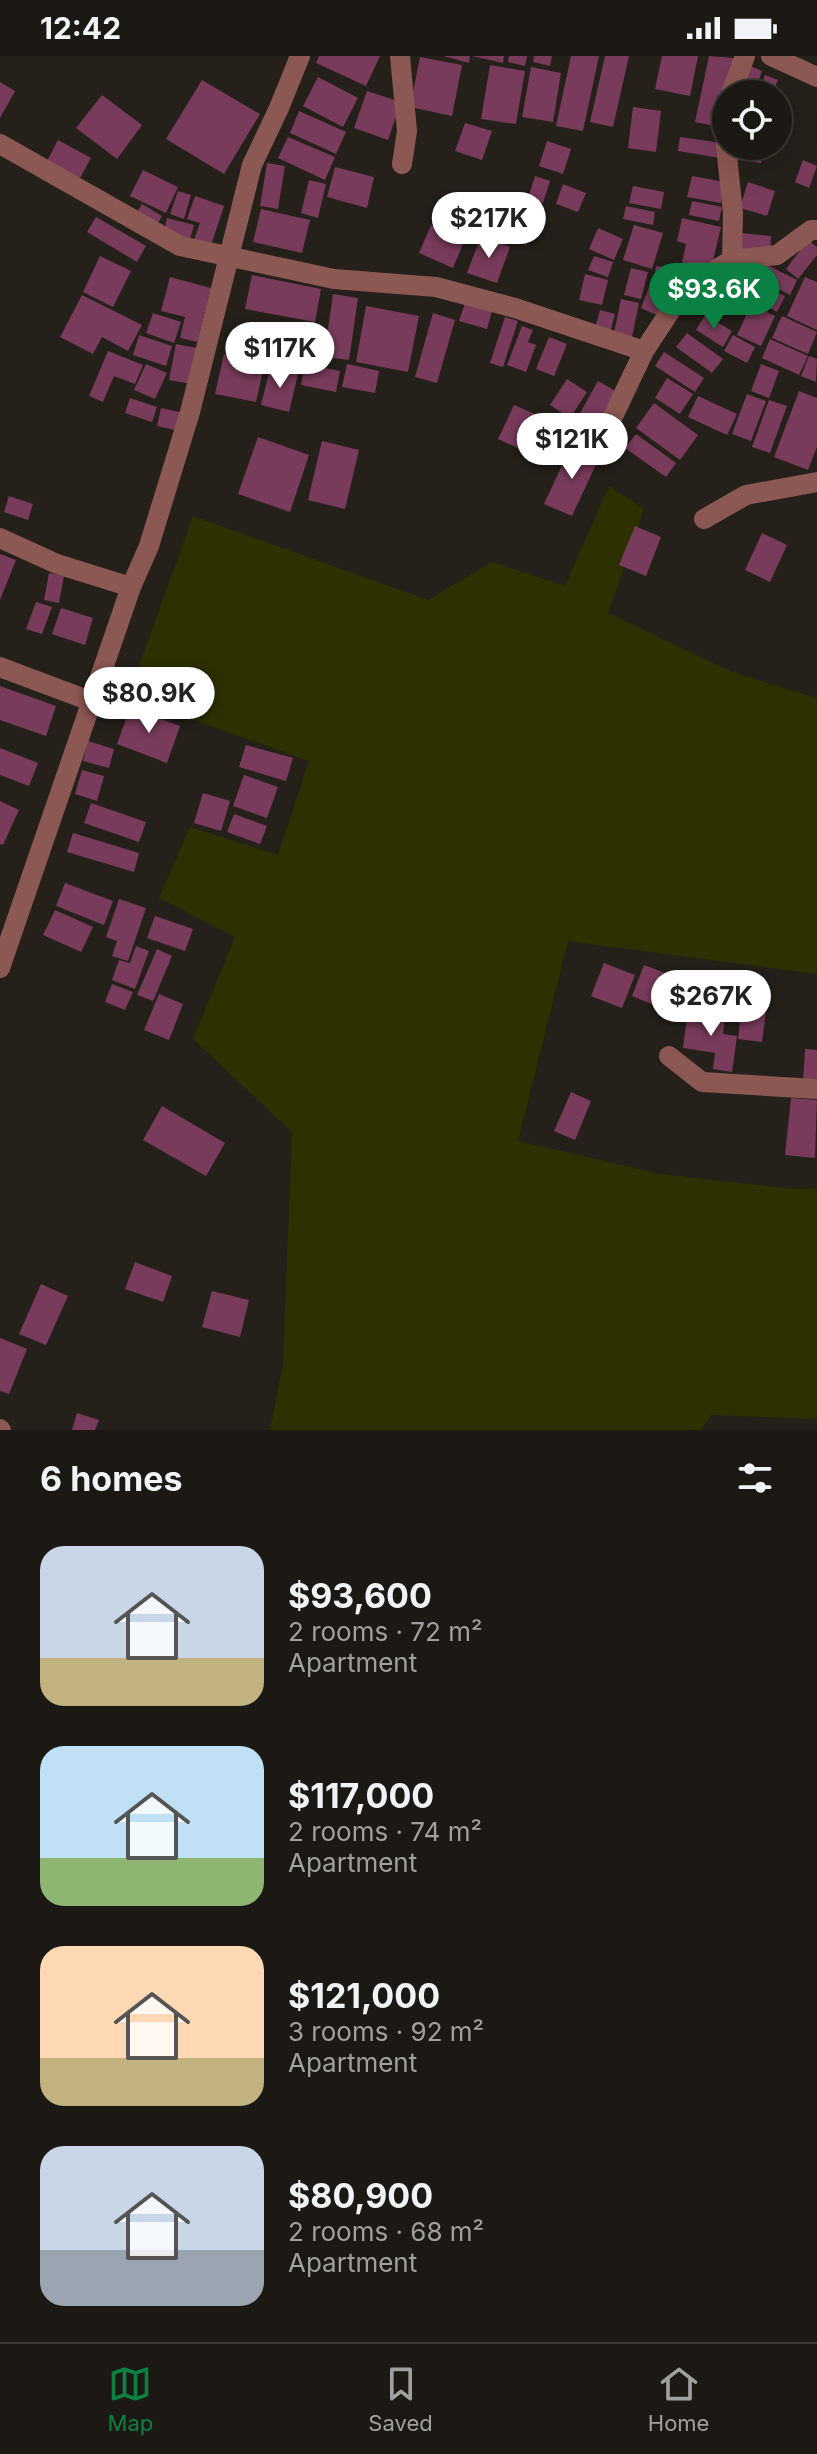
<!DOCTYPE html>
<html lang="en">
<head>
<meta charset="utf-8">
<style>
	body { margin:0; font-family:Inter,sans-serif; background:#292522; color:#f1f3f6; height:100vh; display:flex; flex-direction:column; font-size:30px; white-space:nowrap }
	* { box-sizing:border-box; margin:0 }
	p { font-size:26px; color:#a0a0a0 }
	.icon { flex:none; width:44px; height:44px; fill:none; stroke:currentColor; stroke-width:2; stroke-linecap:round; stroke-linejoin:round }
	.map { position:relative; height:1374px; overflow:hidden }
	.sheet { display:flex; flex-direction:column; background:#1c1814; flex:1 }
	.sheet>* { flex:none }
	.controls { position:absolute; left:712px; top:24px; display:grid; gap:16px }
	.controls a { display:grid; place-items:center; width:80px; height:80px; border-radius:50%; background:#1c1814; box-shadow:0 8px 32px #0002,0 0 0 2px #3a3734; font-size:40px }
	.price { position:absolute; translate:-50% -68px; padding:0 18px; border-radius:28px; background:#fff; color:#222; font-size:26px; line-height:52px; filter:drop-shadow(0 2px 4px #0008) }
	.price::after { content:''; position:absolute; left:50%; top:48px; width:24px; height:18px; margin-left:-12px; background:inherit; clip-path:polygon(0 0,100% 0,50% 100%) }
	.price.selected { background:#0b8043; color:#fff }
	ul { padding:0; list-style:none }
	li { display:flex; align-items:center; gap:24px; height:200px; padding:0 40px }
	li span { display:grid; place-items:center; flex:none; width:224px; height:160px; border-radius:24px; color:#555 }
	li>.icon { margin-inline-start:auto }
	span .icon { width:96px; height:96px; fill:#fffc; stroke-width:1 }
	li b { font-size:34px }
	h2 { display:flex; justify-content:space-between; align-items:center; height:96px; padding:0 40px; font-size:34px }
	.status { display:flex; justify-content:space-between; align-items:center; height:56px; padding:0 40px; background:#1c1814; direction:ltr }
	.status svg { height:22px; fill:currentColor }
	.tab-bar { display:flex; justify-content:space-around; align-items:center; height:112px; border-top:2px solid #3a3734; background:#1c1814; font-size:22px; color:#a0a0a0 }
	.tab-bar a { display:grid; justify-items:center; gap:4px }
	.tab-bar .selected { color:#0b8043 }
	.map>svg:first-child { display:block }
	.green { fill:#2d3102 }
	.building { fill:#793b5c }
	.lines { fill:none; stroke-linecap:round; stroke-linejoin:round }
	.minor { stroke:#8c5853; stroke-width:20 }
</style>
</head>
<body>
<div class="status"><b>12:42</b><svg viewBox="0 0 49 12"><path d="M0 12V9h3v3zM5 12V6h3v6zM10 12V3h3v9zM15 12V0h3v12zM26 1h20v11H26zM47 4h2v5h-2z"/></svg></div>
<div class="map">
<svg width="817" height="1374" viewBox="0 0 817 1374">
	<rect width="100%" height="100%" fill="#25201a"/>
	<path class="green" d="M609,430L644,453L608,557L732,616L817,642V918L568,885L518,1085L660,1118L793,1133L817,1132V1363L711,1359L701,1374H270L283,1308L292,1076L193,983L235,881L159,842L190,771L278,799L309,705L128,641L193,460L428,544L492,506L565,530Z"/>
	<path class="building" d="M319,0H380L366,30L316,7Z
		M443,0H470L469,7Z
		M472,0H504L503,7Z
		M509,0H527L525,10L508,6Z
		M534,0H552L550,10L533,6Z
		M571,0H599L583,75L556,70Z
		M605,0H629L613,71L590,66Z
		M662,0H698L690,40L655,33Z
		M709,0L734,2L720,71L695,66Z
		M420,1L462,9L452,60L410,51Z
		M490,9L525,15L516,68L481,63Z
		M748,9L762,15L754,38H737Z
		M531,11L561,17L553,66L522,61Z
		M765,19L778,24L772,38H758Z
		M318,21L358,42L343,71L303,50Z
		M202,24L260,58L224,118L166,83Z
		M0,26L15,35L0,62Z
		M367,35L401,46L388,84L354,72Z
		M102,39L142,69L117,103L76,72Z
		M633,51L661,55L656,96L628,92Z
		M299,55L346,76L336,98L290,77Z
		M465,67L492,75L482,104L455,95Z
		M288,81L335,101L325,124L278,102Z
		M680,81L722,87L720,102L678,95Z
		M58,84L91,102L80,122L47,105Z
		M547,85L571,93L563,118L539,110Z
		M734,90H763L761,107L732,103Z
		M803,104L817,110L809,132L795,126Z
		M267,107L285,110L278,153L260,150Z
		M335,111L374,121L367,152L327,141Z
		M143,114L178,131L166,157L130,140Z
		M535,120L550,125L543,147L528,142Z
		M692,120L725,126L721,147L687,141Z
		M309,124L326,128L318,162L301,157Z
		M748,126L775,135L767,160L740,152Z
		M563,128L586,137L578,156L556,148Z
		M633,130L664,136L661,153L629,147Z
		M178,135L191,139L184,163L170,158Z
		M195,140L224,150L211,189L194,184L200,167L187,163Z
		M692,145L722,151L719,165L689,159Z
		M482,147L535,167L526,189L474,170Z
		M142,148L162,160L156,171L135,159Z
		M453,150L473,158L465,176L445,168Z
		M626,150L655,156L653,169L623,163Z
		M261,153L310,164L302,197L253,186Z
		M96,161L146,190L137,206L87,176Z
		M167,162L194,169L190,183L164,176Z
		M682,162L721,171L711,213L682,207L686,188L677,185Z
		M431,169L465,183L453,212L419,197Z
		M634,169L663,177L652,213L623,204Z
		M598,172L623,183L614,204L589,193Z
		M740,177L771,180L770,198L739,195Z
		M481,180L510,191L497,227L467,217Z
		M808,184L817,191V199L798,223L786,213Z
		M100,200L131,215L113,251L83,236Z
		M594,200L613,206L608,221L588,214Z
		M765,208L797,224L790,239L758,222Z
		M656,210L672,212L670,226L654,224Z
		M631,212L648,216L641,243L624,239Z
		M585,218L608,224L602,249L579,244Z
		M252,219L321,233L315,266L245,253Z
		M170,221L211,232L197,286L180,282L185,261L161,255Z
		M805,221L817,226V274L787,260Z
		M758,227L785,240L777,256L750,242Z
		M650,229L669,237L659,260L641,252Z
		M333,238L358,242L349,304L324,301Z
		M82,239L142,269L128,295L102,281L93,298L60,281Z
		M621,243L639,247L632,281L614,277Z
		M465,247L492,255L487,273L459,265Z
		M751,249L775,260L761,290L737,279Z
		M366,250L419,260L408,316L356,306Z
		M600,254L615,258L609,280L594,276Z
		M153,257L181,266L174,287L146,277Z
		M433,257L455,264L437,327L415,321Z
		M705,259L732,275L723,291L696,274Z
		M782,260L817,276L808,298L772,282Z
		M505,261L518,265L503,311L490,307Z
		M522,270L533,274L528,286L536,289L526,316L507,309Z
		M687,277L723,303L712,317L676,291Z
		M139,279L172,290L166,310L133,299Z
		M733,279L755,291L747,307L724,295Z
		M549,281L567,288L554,320L536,313Z
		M770,283L808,300L799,319L762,302Z
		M176,288L197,292L191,328L169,324Z
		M108,295L143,309L135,328L114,320L103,346L89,340Z
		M664,296L704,322L695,336L655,310Z
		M224,298L265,306L256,346L215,338Z
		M809,300L817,303L816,326L801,320Z
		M146,308L167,317L155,343L134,334Z
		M305,308L340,315L336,336L301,329Z
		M347,308L379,315L375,337L342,331Z
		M761,308L779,315L769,342L751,335Z
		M270,312L298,318L289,356L261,349Z
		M667,322L693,338L680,358L655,342Z
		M567,323L587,336L570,362L550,349Z
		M598,325L617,336L598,370L579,359Z
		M799,335L817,342V391L808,414L774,401Z
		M747,338L766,345L751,385L732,378Z
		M698,340L737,358L727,379L688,361Z
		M130,342L157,351L152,366L125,357Z
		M769,344L787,350L770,397L752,391Z
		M654,347L698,379L680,404L636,372Z
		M514,349L544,362L529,397L498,383Z
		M161,352L184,357L179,375L157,370Z
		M636,378L676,407L666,421L625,392Z
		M258,381L309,399L290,456L238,438Z
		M322,385L359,394L345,453L308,444Z
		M571,390L599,402L572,460L544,448Z
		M9,440L33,448L28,464L4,456Z
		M635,470L661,481L646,520L619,509Z
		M762,477L787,489L770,526L745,514Z
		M0,498L16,504L0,544Z
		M49,517L64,520L59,547L44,544Z
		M36,546L52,551L42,578L26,573Z
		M61,552L93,562L85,589L52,578Z
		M0,630L56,650L46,680L0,664Z
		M130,652L180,670L167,707L117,688Z
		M88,685L114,693L109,712L83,705Z
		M246,689L293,702L286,725L239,711Z
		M0,692L38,707L29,730L0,719Z
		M82,714L104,720L97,745L75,738Z
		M244,719L278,731L267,762L233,750Z
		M203,737L230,745L221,775L194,767Z
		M0,745L19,754L3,789L0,788Z
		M91,747L146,766L139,786L84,767Z
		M234,758L267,770L260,788L227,776Z
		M73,777L139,797L134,816L67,796Z
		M65,827L113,845L104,869L56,850Z
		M119,843L146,852L128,905L112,900L117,885L106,881Z
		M55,854L93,871L81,896L43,879Z
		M155,860L193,873L185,895L147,882Z
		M136,890L149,895L135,933L112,924L119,904L130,907Z
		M157,893L172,900L153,945L137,939Z
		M604,907L635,919L622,952L591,940Z
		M644,909L683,924L671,956L632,940Z
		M112,928L133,936L125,954L105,946Z
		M159,938L183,948L169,984L144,974Z
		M742,945L767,947L762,986L738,983Z
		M688,954L725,960L723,978L737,980L732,1016L713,1013L715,997L683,992Z
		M805,993L817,994V1028L803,1027Z
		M571,1036L591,1045L575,1084L554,1075Z
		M791,1042L817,1044L815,1102L785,1099Z
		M162,1050L225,1087L206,1120L143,1084Z
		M135,1206L172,1220L163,1246L125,1233Z
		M41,1228L68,1240L46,1289L19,1278Z
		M212,1235L249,1244L240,1281L202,1271Z
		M0,1282L27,1293L9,1338L0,1335Z
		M77,1357L99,1364L95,1374H72Z"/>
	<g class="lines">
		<path class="minor" d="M400,0L407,75L402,108
			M771,0L817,21
			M731,38L745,0
			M0,88L180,190L334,223L436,231L515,252L644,295
			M726,90L733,157L732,204
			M608,371L644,295L686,231L732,204L777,199L811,174H817
			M704,463L746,439L817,426
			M0,482L57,508L131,531
			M0,611L93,646
			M0,912L131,531L149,490L190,356L252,109L279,52L300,0
			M669,1000L702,1026L817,1033
			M0,1373L1,1374"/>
	</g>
</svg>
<div class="controls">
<a><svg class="icon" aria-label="locate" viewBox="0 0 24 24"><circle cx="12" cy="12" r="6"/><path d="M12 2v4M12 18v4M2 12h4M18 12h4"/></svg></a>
</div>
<b class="price" style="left:489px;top:204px">$217K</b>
<b class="price selected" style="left:714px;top:275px">$93.6K</b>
<b class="price" style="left:280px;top:334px">$117K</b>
<b class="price" style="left:572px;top:425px">$121K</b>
<b class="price" style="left:149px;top:679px">$80.9K</b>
<b class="price" style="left:711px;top:982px">$267K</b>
</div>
<section class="sheet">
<h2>6 homes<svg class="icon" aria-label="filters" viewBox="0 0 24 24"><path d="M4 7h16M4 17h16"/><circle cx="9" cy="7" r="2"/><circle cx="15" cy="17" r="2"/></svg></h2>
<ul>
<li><span style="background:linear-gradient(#c9d6e8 70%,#c2b280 0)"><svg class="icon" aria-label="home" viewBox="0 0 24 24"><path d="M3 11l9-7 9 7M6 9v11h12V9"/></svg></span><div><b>$93,600</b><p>2 rooms · 72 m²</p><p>Apartment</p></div></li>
<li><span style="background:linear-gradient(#bfe0f5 70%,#8fb573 0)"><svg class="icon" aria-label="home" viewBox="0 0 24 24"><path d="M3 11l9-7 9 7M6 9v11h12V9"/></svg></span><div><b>$117,000</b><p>2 rooms · 74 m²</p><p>Apartment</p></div></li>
<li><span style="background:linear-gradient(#ffd9b3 70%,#c2b280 0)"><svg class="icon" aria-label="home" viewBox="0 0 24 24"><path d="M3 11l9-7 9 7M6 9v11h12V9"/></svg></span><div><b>$121,000</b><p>3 rooms · 92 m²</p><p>Apartment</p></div></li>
<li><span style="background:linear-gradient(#c9d6e8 65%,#9aa5b1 0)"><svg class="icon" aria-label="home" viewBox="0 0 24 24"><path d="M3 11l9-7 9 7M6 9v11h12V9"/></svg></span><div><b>$80,900</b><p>2 rooms · 68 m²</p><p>Apartment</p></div></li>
</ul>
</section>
<nav class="tab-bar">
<a class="selected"><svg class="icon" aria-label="map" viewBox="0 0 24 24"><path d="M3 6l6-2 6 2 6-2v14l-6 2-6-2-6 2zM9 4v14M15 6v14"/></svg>Map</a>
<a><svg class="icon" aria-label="saved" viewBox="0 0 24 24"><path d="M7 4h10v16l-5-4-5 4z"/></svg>Saved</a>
<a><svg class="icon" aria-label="home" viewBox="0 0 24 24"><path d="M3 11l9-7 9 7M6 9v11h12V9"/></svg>Home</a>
</nav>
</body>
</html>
